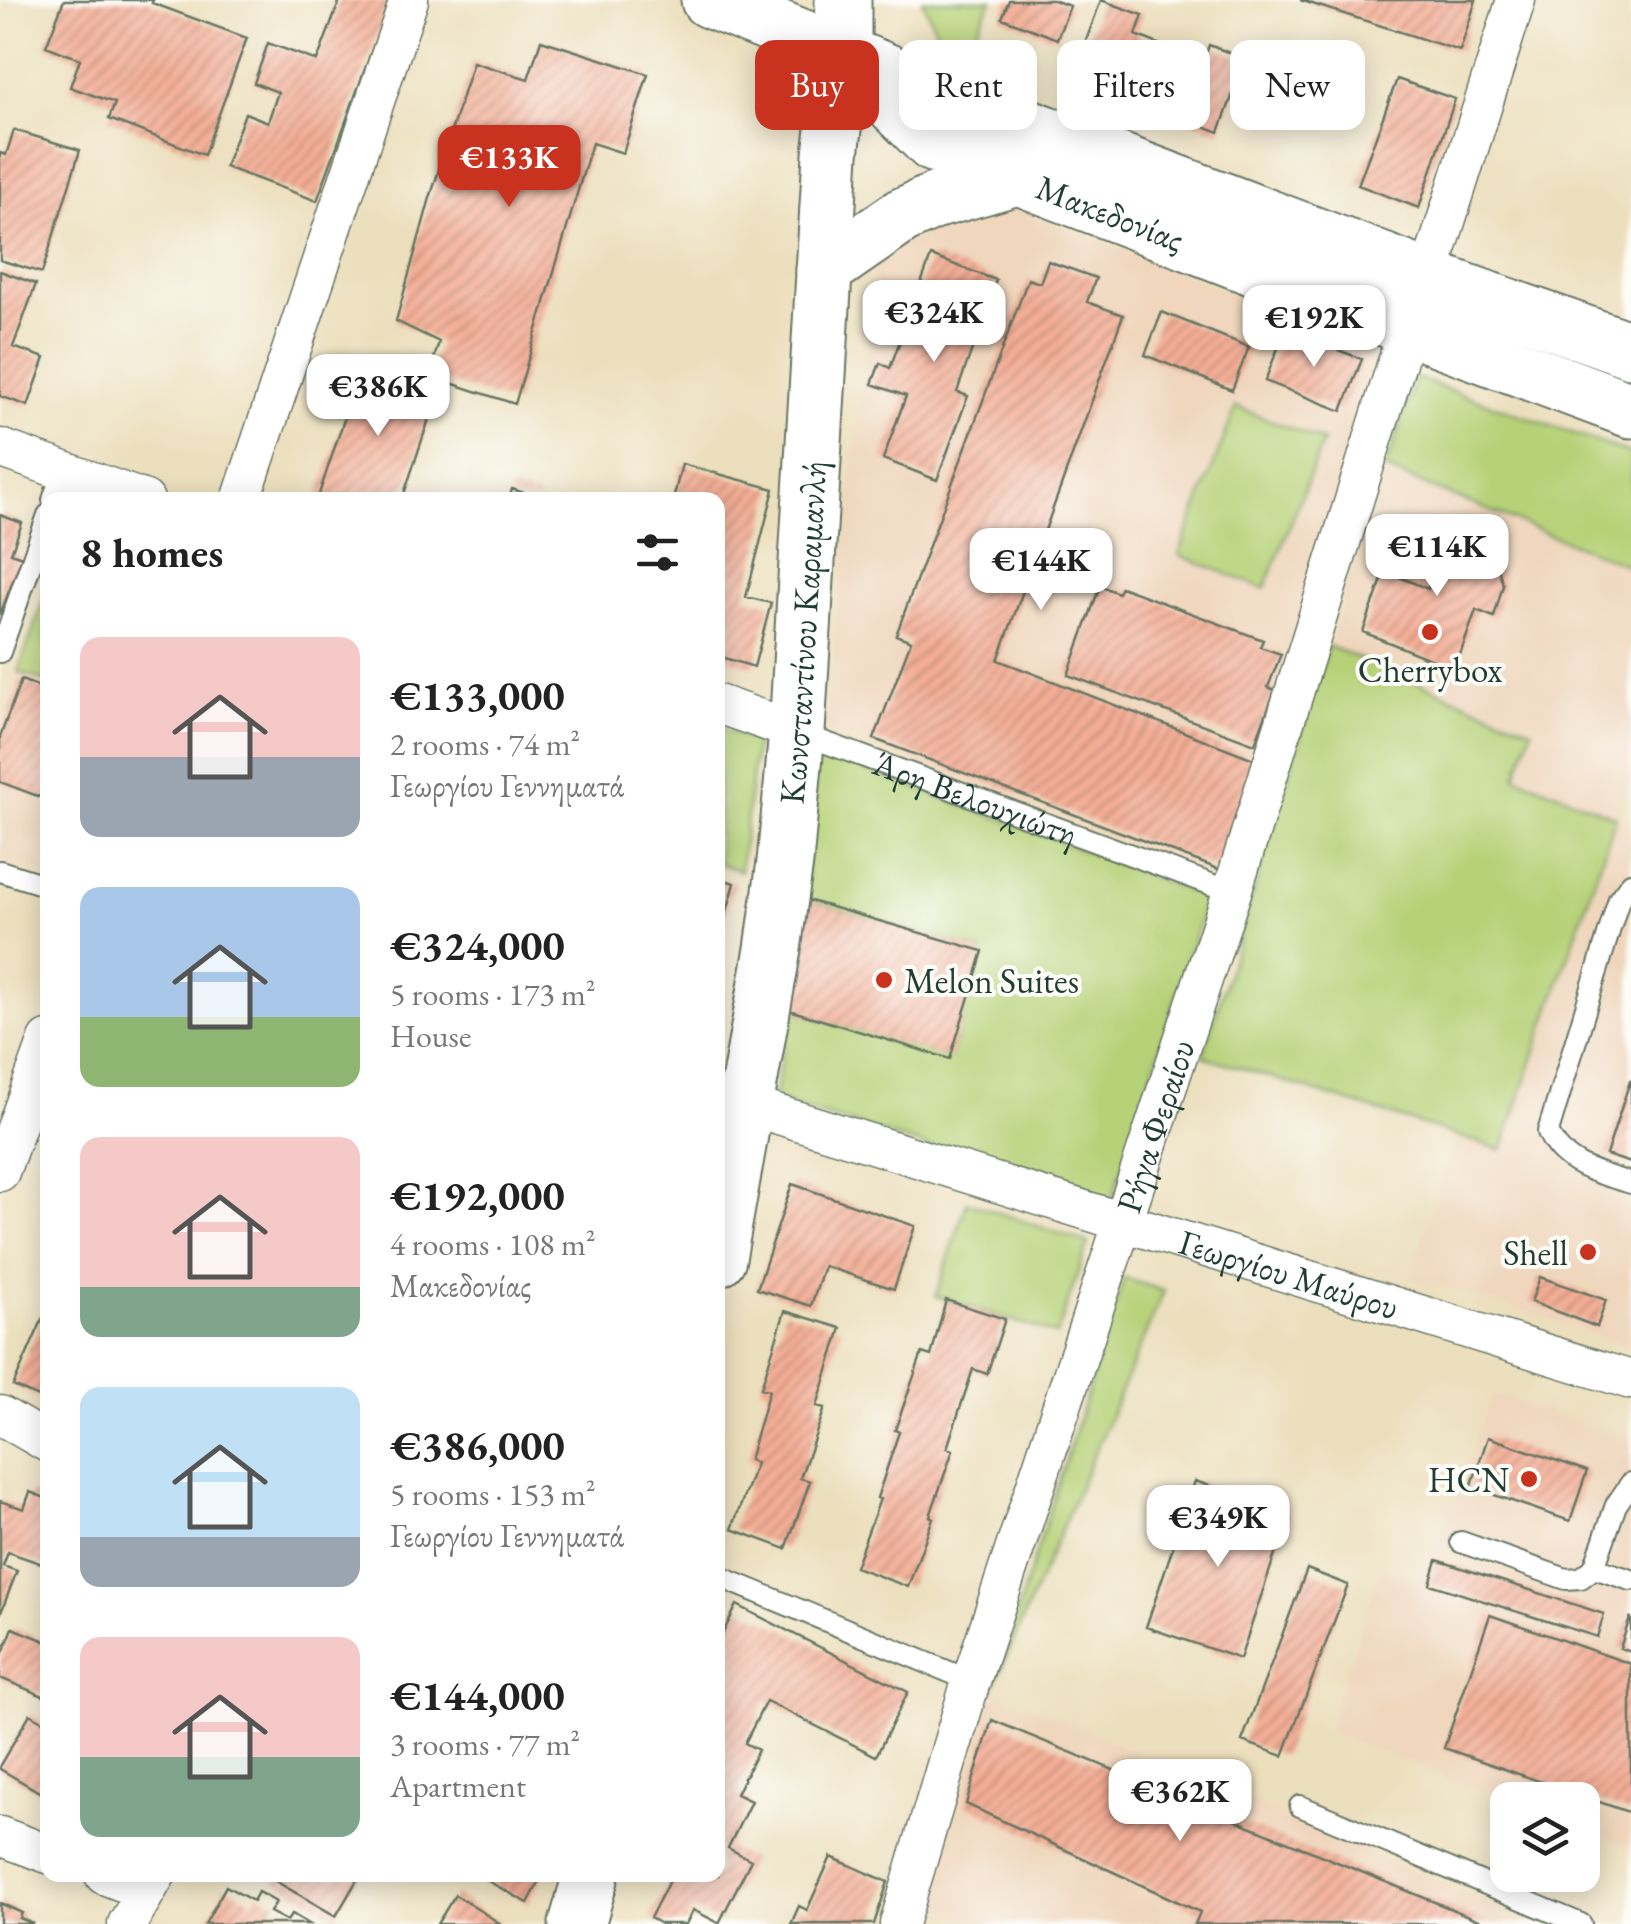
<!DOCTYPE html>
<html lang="en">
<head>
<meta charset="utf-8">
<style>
	body { margin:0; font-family:"EB Garamond",serif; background:#f6f6f6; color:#222; height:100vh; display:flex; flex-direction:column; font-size:38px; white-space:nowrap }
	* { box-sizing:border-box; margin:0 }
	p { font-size:32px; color:#767676 }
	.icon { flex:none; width:55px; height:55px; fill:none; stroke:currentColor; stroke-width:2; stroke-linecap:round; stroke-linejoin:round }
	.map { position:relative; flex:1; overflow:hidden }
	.details { position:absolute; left:40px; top:492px; width:685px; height:1390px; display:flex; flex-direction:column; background:#fff; border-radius:20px; box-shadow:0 5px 25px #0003 }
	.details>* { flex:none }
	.banner { position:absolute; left:755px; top:40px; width:725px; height:90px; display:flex; gap:20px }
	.fabs { position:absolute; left:1490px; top:1782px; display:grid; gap:20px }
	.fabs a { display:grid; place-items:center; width:110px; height:110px; border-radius:20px; background:#fff; box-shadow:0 5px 25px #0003; font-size:50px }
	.price { position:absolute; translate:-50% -85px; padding:0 22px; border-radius:20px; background:#fff; color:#222; font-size:32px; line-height:65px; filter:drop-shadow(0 2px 5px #0008) }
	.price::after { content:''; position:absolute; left:50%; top:60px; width:30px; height:22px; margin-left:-15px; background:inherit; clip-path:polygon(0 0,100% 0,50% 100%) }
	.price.on { background:#c8321e; color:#fff }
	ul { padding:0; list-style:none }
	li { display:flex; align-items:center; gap:30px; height:250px; padding:0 40px }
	li span { display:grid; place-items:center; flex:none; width:280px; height:200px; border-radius:20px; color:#555 }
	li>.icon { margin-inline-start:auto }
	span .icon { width:120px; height:120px; fill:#fffc; stroke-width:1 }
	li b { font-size:42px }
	h2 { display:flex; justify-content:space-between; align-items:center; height:120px; padding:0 40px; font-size:42px }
	.pill { padding:0 35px; border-radius:20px; background:#fff; box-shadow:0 5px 25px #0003; font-size:35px; line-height:90px }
	.pill.on { background:#c8321e; color:#fff }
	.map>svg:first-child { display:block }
	.built { fill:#efd6bc }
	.green { fill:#b6d177; stroke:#6a8756; stroke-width:2.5 }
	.building { fill:url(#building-hatch) }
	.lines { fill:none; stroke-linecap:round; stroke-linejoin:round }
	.service-casing { stroke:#677664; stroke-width:24 }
	.minor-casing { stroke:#677664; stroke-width:41 }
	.secondary-casing { stroke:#677664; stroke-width:59 }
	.service { stroke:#fff; stroke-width:20 }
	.minor { stroke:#fff; stroke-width:38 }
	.secondary { stroke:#fff; stroke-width:55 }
	.poi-dot { fill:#c8321e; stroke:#fdfcf7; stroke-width:4 }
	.labels { text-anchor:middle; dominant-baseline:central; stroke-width:8; stroke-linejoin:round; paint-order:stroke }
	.street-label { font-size:35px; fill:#1f3d34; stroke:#fdfcf7 }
	.poi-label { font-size:35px; fill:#1f3d34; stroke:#fdfcf7; text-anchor:end }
</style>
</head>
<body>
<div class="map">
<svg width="1631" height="1924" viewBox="0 0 1631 1924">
	<defs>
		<pattern id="building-hatch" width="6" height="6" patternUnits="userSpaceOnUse" patternTransform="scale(2.5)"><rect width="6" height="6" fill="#f4ae96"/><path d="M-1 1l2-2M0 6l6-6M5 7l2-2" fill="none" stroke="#c58f7b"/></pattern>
	</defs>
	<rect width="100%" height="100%" fill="#fdfcf7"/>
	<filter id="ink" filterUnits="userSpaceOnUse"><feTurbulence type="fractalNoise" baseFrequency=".01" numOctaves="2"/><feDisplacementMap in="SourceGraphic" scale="20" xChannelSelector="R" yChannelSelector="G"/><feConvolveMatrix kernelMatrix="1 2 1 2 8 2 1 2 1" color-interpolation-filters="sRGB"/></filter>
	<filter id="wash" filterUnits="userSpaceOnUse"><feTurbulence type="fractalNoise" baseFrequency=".0048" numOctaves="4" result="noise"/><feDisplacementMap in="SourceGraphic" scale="40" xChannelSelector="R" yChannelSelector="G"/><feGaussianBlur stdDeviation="2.25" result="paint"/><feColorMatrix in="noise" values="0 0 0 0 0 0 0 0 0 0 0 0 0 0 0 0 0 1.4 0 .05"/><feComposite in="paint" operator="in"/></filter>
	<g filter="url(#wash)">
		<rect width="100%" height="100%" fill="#ecdfbd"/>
		<path class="built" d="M1012,206L1384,354L1223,880L825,729L875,264L902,232Z
			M1385,469L1631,567V777L1616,817L1631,822V1347L1525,1311L1410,1278L1456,1137L1501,1150L1516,776L1532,729L1328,646Z
			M18,672L47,682V875L0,858V724Z
			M1493,1394L1631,1440V1847L1583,1829L1582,1800H1507L1327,1731L1380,1570L1421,1583Z
			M992,1690L1537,1924H977L927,1899Z"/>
		<path class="green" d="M922,0H992L964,56L936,30Z
			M1416,378L1631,454V567L1385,469Z
			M1236,407L1323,441L1265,589L1179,555Z
			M47,591V682L18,672Z
			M1328,646L1532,729L1516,776L1616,817L1502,1150L1203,1056Z
			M718,727L756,741L740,871L718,863Z
			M807,749L1018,825L1200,896L1204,907L1111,1203L774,1100L789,1010L950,1058L982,951L807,900Z
			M967,1202L1088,1243L1057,1335L936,1296Z
			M1124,1278L1164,1291L992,1690Z"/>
		<g id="blocks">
			<path class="building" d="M64,0H153L152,3L247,38L204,155L109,119L115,103L70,87L80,59L46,46Z
				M340,0H390L317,201L225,167L245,113L268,122L278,92L254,83L268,43L317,61Z
				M1009,0H1053L1070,6L1057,39L1002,18Z
				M1101,0L1143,15L1136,35L1171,49L1165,64L1198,77L1209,45L1246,59L1219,132L1073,76Z
				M1300,0H1476L1460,51Z
				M541,40L648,74L623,153L592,143L515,404L429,376L439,342L396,321L430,198L473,62L528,79Z
				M1397,79L1455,99L1419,208L1358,185Z
				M14,130L80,150L42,273L0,260V153L6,155Z
				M931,256L996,280L957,392L968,396L937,480L883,459L906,396L872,384L880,363L890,368Z
				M1048,261L1096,278L1087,302L1123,315L998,660L1254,759L1221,870L874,739L911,641L896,635L1028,279L1040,283Z
				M0,271L36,284L13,347L45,358L28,406L0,396Z
				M1162,312L1249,347L1232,390L1145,355Z
				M1285,330L1362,359L1342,411L1265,381Z
				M362,366L438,392L402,500H317Z
				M682,464L774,489L746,597L771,603L754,667L718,656V500H673Z
				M512,489L543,499L542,500H509Z
				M0,515L22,523L11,553L22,557L0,615Z
				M1422,524L1477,546L1491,555L1498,568L1503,585L1494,617L1476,610L1455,669L1363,632L1385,571L1428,589L1437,562L1413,552Z
				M1100,586L1118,593L1121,587L1263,640L1260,647L1281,654L1268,687L1275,690L1255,744L1068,675Z
				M21,680L48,690V800L0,782V737Z
				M718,878L735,883L719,939L718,938Z
				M807,900L983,951L950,1059L789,1010Z
				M1630,1081H1631V1163L1606,1155Z
				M792,1184L915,1226L894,1289L824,1266L811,1306L757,1289Z
				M1540,1277L1606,1300L1597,1327L1531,1302Z
				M946,1300L1005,1319L987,1374L973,1369L947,1448L953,1450L930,1516L933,1518L908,1587L855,1567L880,1499L877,1498L899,1432L895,1430L922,1353L931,1356Z
				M785,1311L841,1328L817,1406L825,1408L800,1478L810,1481L786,1549L732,1529L756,1463L749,1460L769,1390L761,1388Z
				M43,1318L48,1320V1401L13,1386Z
				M1488,1437L1587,1471L1570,1521L1471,1487Z
				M1195,1481L1289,1513L1240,1659L1146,1627Z
				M30,1492L48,1499V1566L8,1552L3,1566L17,1571L0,1615V1501L24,1509Z
				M1437,1560L1604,1614L1597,1637L1430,1584Z
				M1307,1569L1348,1585L1283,1756L1242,1741Z
				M737,1605L908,1692L876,1756L766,1701L745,1743L758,1750L736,1794L751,1801L728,1848L751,1860L719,1923L693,1910L686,1924H661L650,1918L672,1875H718V1643Z
				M1490,1615L1631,1664V1813L1444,1748Z
				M1630,1618H1631V1652L1620,1648Z
				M13,1628L48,1642V1698L0,1678V1660Z
				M30,1714L48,1724V1797L0,1769V1765Z
				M992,1720L1488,1924H1195L1200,1912L966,1804Z
				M831,1857L888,1882L874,1924H791L799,1906L807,1910Z
				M265,1875H360L336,1916Z
				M477,1875H543L528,1903Z
				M226,1886L253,1901L258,1892L276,1902L270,1912L287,1921L292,1914L309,1924H205Z
				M455,1895L501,1924H437Z
				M0,1903L22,1913L20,1918L33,1924H0Z"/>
		</g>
	</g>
	<g filter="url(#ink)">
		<use href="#blocks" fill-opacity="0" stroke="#677664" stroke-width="2.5"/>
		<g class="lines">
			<g class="service-casing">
				<g id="service">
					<path d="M53,500L63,470"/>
					<path d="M0,652L48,515"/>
					<path id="s1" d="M802,734L1232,892"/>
					<path d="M0,871L48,886"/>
					<path d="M1631,883L1619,899L1548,1132C1562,1165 1599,1174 1631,1183"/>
					<path d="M1631,1483L1616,1505L1594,1568L1631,1580"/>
					<path d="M1461,1542L1566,1579L1581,1578L1594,1568"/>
					<path d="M718,1576L971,1681"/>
					<path d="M1300,1806L1581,1924"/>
				</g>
			</g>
			<g class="minor-casing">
				<g id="minor">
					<path d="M1428,278L1516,0"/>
					<path d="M0,448L145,500"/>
					<path d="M241,500L409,0"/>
					<path d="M718,704L797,732"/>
					<path id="s2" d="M718,1096L1631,1380"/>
					<path d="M0,1172L48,1040"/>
					<path d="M0,1415L48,1443"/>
					<path d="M0,1836L48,1854"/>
					<path d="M104,1875L146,1891"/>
					<path d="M127,1924L156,1875"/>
					<path id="s3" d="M899,1924L971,1681L1232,892L1408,327"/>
				</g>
			</g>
			<g class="secondary-casing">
				<g id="secondary">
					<path d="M709,0L950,97L1428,278L1631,350"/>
					<path id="s4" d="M859,70L933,144L1408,327L1631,410"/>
					<path d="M824,270L902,216L937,200L1017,177"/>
					<path id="s5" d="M718,1258L773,949L785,862L797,732L831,154L843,54V0"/>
					<path d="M577,1924L591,1875"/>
				</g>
			</g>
			<use href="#service" class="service"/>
			<use href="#minor" class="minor"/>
			<use href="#secondary" class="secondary"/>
		</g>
	</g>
	<g class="poi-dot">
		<circle cx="1430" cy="632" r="10"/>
		<circle cx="884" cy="980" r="10"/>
		<circle cx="1588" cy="1252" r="10"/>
		<circle cx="1529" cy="1479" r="10"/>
	</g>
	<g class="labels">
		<g class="street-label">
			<text stroke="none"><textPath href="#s4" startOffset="295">Μακεδονίας</textPath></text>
			<text stroke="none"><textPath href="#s5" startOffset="632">Κωνσταντίνου Καραμανλή</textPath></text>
			<text stroke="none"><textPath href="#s1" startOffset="185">Άρη Βελουχιώτη</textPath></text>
			<text stroke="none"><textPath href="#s3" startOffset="838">Ρήγα Φεραίου</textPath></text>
			<text stroke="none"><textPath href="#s2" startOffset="598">Γεωργίου Μαύρου</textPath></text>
		</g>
		<g class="poi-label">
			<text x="1430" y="669" text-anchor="middle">Cherrybox</text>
			<text x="904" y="980" text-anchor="start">Melon Suites</text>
			<text x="1568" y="1252">Shell</text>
			<text x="1509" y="1479">HCN</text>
		</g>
	</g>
</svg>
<div class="fabs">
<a><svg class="icon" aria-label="layers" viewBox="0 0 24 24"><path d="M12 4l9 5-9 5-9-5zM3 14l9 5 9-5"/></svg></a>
</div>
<b class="price on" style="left:509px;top:210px">€133K</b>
<b class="price" style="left:934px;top:365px">€324K</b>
<b class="price" style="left:1314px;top:370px">€192K</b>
<b class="price" style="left:378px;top:439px">€386K</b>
<b class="price" style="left:1437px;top:599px">€114K</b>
<b class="price" style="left:1041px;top:613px">€144K</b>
<b class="price" style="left:1218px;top:1570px">€349K</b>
<b class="price" style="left:1180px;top:1844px">€362K</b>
<div class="banner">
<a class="pill on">Buy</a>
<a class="pill">Rent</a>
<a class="pill">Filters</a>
<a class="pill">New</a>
</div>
<section class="details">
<h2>8 homes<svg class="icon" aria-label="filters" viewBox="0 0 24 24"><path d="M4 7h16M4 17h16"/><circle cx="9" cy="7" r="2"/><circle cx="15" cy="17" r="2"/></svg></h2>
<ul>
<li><span style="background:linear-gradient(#f6c9c9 60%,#9aa5b1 0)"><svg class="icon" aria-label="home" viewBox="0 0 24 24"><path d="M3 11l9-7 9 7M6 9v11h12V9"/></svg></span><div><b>€133,000</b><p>2 rooms · 74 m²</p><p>Γεωργίου Γεννηματά</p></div></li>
<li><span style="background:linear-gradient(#a9c7e8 65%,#8fb573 0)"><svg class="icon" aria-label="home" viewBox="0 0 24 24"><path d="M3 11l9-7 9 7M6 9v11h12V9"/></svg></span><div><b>€324,000</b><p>5 rooms · 173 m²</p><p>House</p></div></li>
<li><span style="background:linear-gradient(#f6c9c9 75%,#7fa58c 0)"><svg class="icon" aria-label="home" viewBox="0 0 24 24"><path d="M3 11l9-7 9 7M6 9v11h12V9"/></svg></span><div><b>€192,000</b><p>4 rooms · 108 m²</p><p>Μακεδονίας</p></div></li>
<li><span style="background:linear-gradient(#bfe0f5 75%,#9aa5b1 0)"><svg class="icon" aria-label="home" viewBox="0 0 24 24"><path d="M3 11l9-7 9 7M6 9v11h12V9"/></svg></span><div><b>€386,000</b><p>5 rooms · 153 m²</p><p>Γεωργίου Γεννηματά</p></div></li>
<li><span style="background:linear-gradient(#f6c9c9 60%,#7fa58c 0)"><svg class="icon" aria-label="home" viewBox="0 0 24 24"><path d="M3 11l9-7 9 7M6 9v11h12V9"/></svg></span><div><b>€144,000</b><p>3 rooms · 77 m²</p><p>Apartment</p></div></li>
</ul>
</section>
</div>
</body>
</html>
